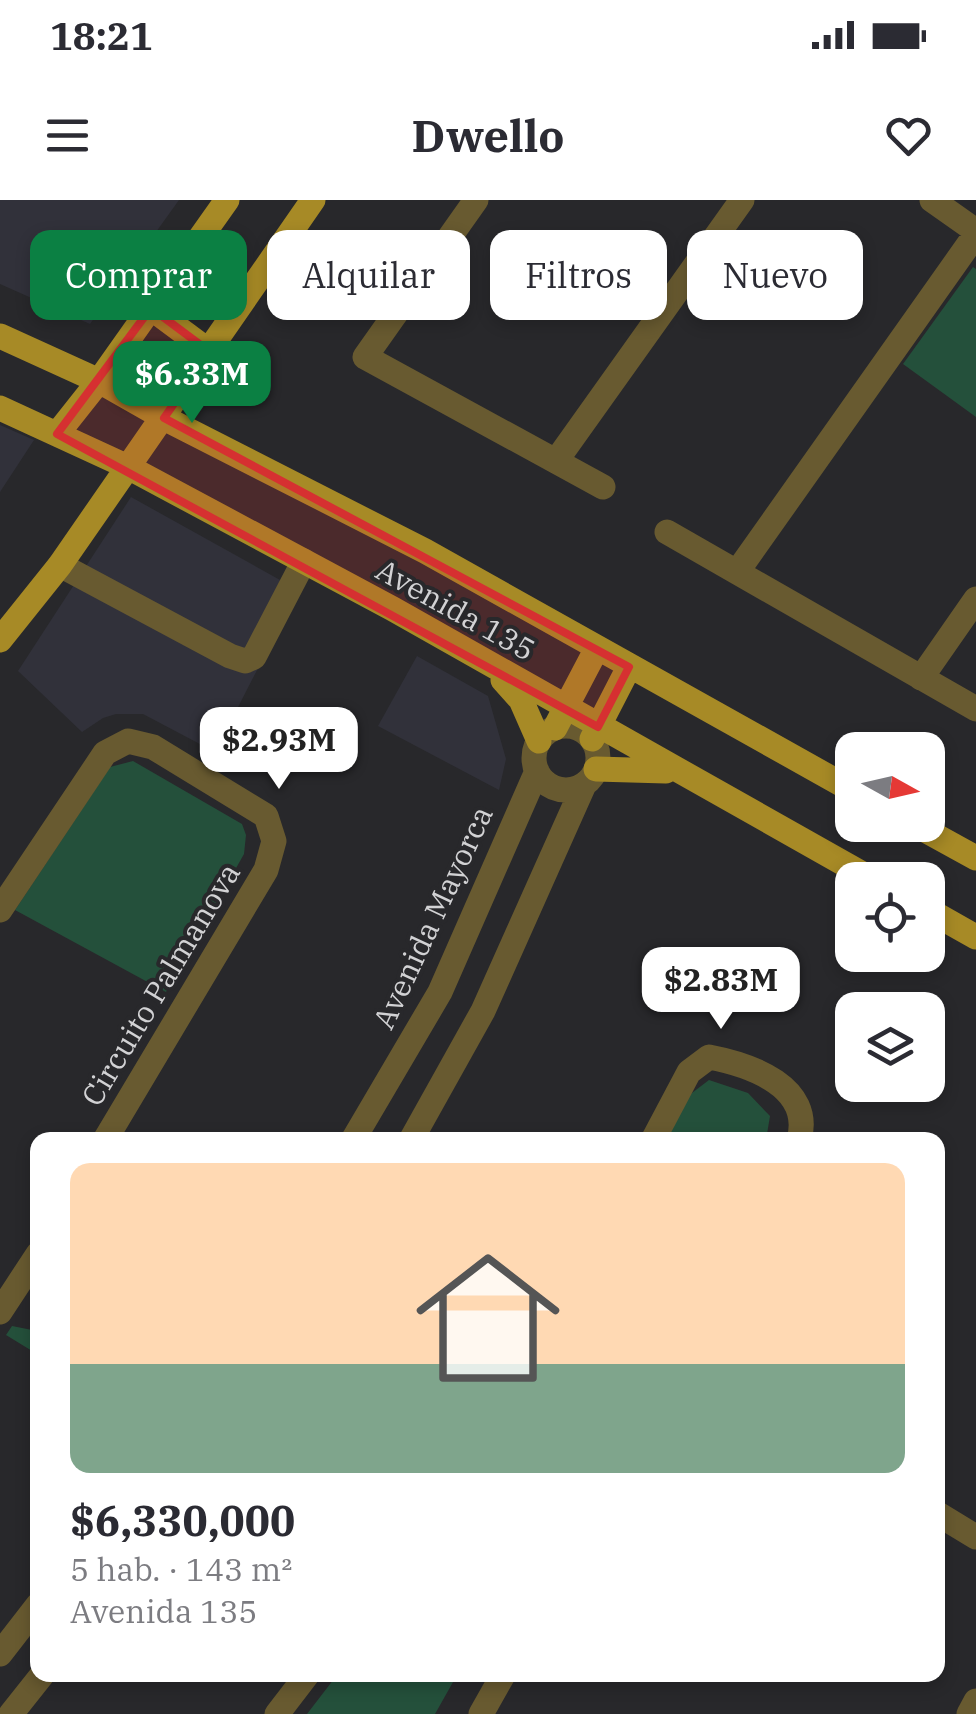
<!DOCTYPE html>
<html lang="es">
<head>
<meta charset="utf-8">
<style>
	body { margin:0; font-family:"IBM Plex Serif",serif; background:#f7f7f7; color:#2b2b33; height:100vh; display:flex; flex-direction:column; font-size:38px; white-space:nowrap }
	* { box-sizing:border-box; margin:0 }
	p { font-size:32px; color:#7c7c81 }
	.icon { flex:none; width:55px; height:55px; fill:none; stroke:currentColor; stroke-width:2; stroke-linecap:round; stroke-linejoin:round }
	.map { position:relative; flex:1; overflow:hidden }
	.sheet { position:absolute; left:30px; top:932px; width:915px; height:550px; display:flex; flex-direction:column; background:#fff; border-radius:20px; box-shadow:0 5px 15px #0003 }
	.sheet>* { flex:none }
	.guide { position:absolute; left:30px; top:30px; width:918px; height:90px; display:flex; gap:20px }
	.needle { width:65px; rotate:98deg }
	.tools { position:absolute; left:835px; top:532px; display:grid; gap:20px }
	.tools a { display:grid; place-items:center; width:110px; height:110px; border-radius:20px; background:#fff; box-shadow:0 5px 15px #0003; font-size:50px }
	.price { position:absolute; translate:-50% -85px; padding:0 22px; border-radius:20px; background:#fff; color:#222; font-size:32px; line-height:65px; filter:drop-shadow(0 2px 5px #0008) }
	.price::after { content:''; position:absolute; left:50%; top:60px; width:30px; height:22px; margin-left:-15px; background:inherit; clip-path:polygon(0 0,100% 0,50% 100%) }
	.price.on { background:#0b8043; color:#fff }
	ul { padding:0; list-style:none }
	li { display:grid; align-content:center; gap:20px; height:530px; padding:0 40px }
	li span { display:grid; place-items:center; height:310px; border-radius:20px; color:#555 }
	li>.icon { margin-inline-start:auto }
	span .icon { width:180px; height:180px; fill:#fffc; stroke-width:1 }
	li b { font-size:42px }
	.tag { padding:0 35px; border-radius:20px; background:#fff; box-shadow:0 5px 15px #0003; font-size:35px; line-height:90px }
	.tag.on { background:#0b8043; color:#fff }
	.status { display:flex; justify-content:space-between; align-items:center; height:70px; padding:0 50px; background:#fff; direction:ltr }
	.status svg { height:28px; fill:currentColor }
	header { display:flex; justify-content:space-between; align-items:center; height:130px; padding:0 40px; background:#fff; font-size:45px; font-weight:800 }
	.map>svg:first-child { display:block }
	.built { fill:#31313a }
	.green { fill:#24503b }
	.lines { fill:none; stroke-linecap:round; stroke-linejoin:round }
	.minor { stroke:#685a30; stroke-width:25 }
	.major { stroke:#a78a26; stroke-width:25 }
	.marked { fill:#d63031; fill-opacity:0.2; stroke:#d63031; stroke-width:8; stroke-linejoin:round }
	.labels { text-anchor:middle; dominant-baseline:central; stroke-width:8; stroke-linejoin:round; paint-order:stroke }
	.street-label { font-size:30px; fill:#d2d2d4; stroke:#28282b }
</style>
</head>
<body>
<div class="status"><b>18:21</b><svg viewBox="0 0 49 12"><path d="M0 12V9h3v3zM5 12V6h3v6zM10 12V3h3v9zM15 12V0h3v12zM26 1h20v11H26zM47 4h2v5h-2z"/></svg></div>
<header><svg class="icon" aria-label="menu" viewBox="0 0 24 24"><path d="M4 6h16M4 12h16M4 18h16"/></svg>Dwello<svg class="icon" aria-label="heart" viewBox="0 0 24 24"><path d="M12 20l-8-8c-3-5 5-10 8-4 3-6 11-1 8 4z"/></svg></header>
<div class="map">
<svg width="976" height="1514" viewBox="0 0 976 1514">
	<rect width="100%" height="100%" fill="#28282b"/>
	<path class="built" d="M0,0H179L90,124L0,84Z
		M0,225L34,240L0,292Z
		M131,297L298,390L215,552L143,514H116L103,518L82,532L18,471Z
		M417,456L488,496L506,559L499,590L378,526Z"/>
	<path class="green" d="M973,67L976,69V217L903,164Z
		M133,561L242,624L246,635L244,654L166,792L15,710L110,567Z
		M709,880L748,893L770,916L766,940H665L688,896Z
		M12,1126L37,1131V1154L6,1135Z
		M337,1475H457L435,1514H307Z"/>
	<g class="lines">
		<path class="minor" d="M476,0L365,157L603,287
			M932,0L976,31
			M556,261L742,0
			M667,332L976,509
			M60,365L230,456L245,461L254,457L304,361
			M737,372L976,34
			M921,478L976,399
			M534 558a32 32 0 1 1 64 0a32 32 0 1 1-64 0Z
			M0,710L105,553L128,541L153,547L266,616L274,641L266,670L105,940
			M353,940L440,792L537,571
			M411,940L483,811L584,585
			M653,940L689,872L709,857C751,865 814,887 799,940
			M0,1112L38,1054
			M938,1314L976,1337
			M0,1454L38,1405
			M11,1514L42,1475
			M277,1514L307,1475
			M481,1514L503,1475
			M969,1514L976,1501"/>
		<path class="major" d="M151,108L210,152
			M0,136L99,181L164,218L425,351L852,590
			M0,208L128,267L393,409L873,680
			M57,234L99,181L227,0
			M0,440L60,365L313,0
			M503,480L521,500L539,541
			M555,528L597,448
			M592,539L629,467
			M596,569L666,571
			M916,625L976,658
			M928,710L976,737"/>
	</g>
	<path class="marked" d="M151,108L210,152L164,218L629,467L598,527L57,234Z"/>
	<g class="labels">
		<g class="street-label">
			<text transform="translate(456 409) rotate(29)">Avenida 135</text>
			<text transform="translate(432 717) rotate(-65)">Avenida Mayorca</text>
			<text transform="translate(160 784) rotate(-59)">Circuito Palmanova</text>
		</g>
	</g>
</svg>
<div class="tools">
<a><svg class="needle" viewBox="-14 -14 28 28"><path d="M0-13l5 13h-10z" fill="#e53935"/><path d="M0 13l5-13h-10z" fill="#7c7c81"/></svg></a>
<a><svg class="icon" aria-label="locate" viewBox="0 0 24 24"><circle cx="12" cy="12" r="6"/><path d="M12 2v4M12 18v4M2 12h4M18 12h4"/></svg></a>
<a><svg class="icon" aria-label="layers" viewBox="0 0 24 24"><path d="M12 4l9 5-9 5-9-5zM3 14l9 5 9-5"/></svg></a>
</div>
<b class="price on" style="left:192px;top:226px">$6.33M</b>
<b class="price" style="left:279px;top:592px">$2.93M</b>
<b class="price" style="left:721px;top:832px">$2.83M</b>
<div class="guide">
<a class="tag on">Comprar</a>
<a class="tag">Alquilar</a>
<a class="tag">Filtros</a>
<a class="tag">Nuevo</a>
</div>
<section class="sheet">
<ul>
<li><span style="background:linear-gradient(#ffd9b3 65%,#7fa58c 0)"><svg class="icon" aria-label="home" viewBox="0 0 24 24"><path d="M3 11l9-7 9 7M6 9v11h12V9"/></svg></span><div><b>$6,330,000</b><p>5 hab. · 143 m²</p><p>Avenida 135</p></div></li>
</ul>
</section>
</div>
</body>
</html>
